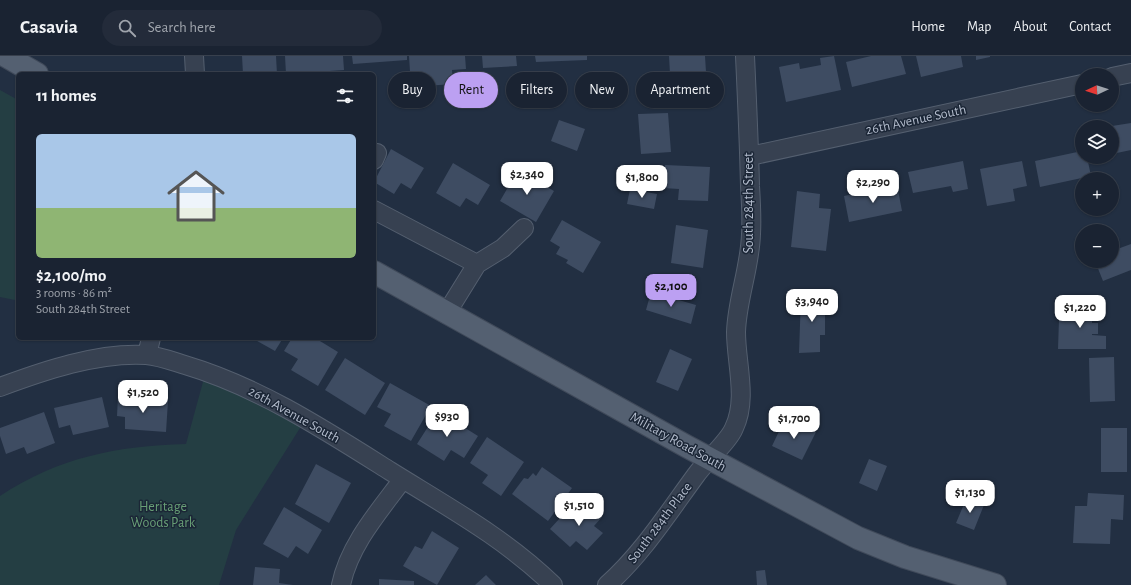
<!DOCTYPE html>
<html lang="en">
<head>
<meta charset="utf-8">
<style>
	body { margin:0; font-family:"Alegreya Sans",sans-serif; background:#232b3a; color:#f1f3f6; height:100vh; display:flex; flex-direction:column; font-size:15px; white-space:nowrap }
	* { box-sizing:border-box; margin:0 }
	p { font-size:13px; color:#9fa4ac }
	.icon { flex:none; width:22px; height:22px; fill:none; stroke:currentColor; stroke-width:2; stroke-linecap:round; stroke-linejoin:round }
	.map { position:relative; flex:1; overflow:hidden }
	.panel { position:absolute; left:16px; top:16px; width:360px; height:268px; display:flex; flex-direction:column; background:#1a2332; border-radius:6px; box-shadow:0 1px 3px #0004,0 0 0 1px #38404d }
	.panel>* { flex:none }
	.guide { position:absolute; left:388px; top:16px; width:380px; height:36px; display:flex; gap:8px }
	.needle { width:26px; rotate:266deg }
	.tools { position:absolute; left:1075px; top:12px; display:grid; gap:8px }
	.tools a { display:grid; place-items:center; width:44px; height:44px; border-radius:50%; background:#1a2332; box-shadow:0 1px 3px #0004,0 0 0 1px #38404d; font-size:20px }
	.price { position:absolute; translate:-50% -34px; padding:0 9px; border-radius:8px; background:#fff; color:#222; font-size:13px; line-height:26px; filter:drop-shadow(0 1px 2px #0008) }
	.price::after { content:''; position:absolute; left:50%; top:24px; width:12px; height:9px; margin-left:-6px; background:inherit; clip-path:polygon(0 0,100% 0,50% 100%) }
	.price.active { background:#bca0f2; color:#111 }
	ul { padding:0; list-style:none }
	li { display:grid; align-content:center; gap:8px; height:212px; padding:0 20px }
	li span { display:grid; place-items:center; height:124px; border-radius:6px; color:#555 }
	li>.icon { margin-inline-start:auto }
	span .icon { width:72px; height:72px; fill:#fffc; stroke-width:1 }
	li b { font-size:17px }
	h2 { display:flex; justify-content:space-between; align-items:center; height:48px; padding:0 20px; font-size:17px }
	.pill { padding:0 14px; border-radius:18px; background:#1a2332; box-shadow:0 1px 3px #0004,0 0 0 1px #38404d; font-size:14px; line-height:36px }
	.pill.active { background:#bca0f2; color:#111 }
	header { display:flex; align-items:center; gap:24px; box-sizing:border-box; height:56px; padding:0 20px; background:#1a2332; border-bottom:1px solid #38404d }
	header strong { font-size:19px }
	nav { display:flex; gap:22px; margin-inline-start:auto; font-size:14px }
	.search { width:280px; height:36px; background:#232b3a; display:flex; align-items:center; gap:10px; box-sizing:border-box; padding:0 14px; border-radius:22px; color:#9fa4ac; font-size:15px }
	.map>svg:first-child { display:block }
	.green { fill:#243e43 }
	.building { fill:#3e4c62 }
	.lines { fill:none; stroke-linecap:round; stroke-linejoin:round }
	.minor-casing { stroke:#545f6f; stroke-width:20 }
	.major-casing { stroke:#404a5a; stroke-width:24 }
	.minor { stroke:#374151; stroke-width:18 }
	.major { stroke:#546071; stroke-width:22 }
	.labels { text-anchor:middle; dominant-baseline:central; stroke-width:3; stroke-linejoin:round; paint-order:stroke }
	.street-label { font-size:14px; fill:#b3bccc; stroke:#1b2636 }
	.park-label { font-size:14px; fill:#689f76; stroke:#1b2636 }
</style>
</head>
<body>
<header>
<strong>Casavia</strong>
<div class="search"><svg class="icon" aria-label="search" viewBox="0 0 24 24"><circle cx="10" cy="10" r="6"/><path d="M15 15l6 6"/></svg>Search here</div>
<nav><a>Home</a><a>Map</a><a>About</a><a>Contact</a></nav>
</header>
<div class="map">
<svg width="1131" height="529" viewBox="0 0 1131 529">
	<rect width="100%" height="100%" fill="#222f42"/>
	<path class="green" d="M0,34L18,44V247L15,244L0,241Z
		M206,315L305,364L236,474L219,529H0V440C59,401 117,390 186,388Z"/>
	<path class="building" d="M242,0H276L277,18H243Z
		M285,0H343L344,14L286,18Z
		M352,0H407V4L353,8Z
		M409,0H465L466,13L452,14L453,28L411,31Z
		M482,0H516L517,10L483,12Z
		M535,0H587V4L536,6Z
		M669,0H705L706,16L670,18Z
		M834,0L841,34L786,46L779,11L799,7L800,13L821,9L820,2Z
		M871,0H901L906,18L852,31L846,6Z
		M916,0H961L963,11L921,21Z
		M976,0H990V1L976,4Z
		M553,22L554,39L538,40L537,23Z
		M668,57L671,96L641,98L638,58Z
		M559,64L585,73L577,95L551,85Z
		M1131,67V94L1112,98V70Z
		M391,93L424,112L411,133L401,127L394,138L374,126Z
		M1082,95V101H1087L1091,120L1040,131L1035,105Z
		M963,105L968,133L953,136L951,130L913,137L908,116Z
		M1022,105L1027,130L1013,133L1015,145L987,150L980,113Z
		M453,107L490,129L478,149L466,142L460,151L436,137Z
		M665,109L710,111L708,145L678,144L679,133L663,132Z
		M518,114L554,135L536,166L500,145Z
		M897,129L902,155L849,166L844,140Z
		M630,133L657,138L654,153L627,148Z
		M797,135L820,138L819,152L831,153L826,195L791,191Z
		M562,164L601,186L583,217L566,207L568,204L556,198L560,191L550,185Z
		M676,169L708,174L703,212L671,207Z
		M1131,188V214L1103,225L1095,205H1112V195Z
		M651,236L696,249L691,268L646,254Z
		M801,240H825V279H820V296L799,297Z
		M1068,246H1092V267H1098V278H1092V279L1106,280V293H1058L1059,263L1068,264Z
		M252,282H283L275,295Z
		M292,282H315L338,296L318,330L291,314L298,303L284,295Z
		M670,293L692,303L678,335L656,326Z
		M1114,301L1115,345L1090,346L1089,302Z
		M345,302L385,327L365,359L325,334Z
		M390,327L431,350L411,385L384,370L391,358L377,351Z
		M118,340L168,345L166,376L125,373V361L117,360Z
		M102,341L109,371L73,379L70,369L59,372L54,352Z
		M438,355L478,380L464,402L451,394L444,405L417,388Z
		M44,356L55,387L27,398L24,391L6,398L0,380V372Z
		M797,366L816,376L802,404L772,390L783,367L794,373Z
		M1101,372H1127V416H1101Z
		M487,381L524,406L501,440L482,427L488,419L470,407Z
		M869,403L887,410L877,435L859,427Z
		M316,408L351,427L329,467L295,448Z
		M542,411L572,432L548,465L512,438L524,422L528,423L533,417L536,420Z
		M1088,437L1124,439L1123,464L1111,463L1110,488L1073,487L1075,450H1087Z
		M967,441L984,449L974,474L956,467Z
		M586,446L602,461L594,470L603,477L587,494L576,485L570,491L550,473L569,452L576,458Z
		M284,451L322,474L308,498L296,490L288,502L263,488Z
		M432,475L459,492L437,529L403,510L415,490L422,493Z
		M255,511L280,513L279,527L293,529H253Z
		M765,514L767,529H757L756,515Z
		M486,519L496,529H475Z
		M379,523L414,525V529H379Z"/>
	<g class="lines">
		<g class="minor-casing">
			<path id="minor" d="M194,0L195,18
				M1112,21L1131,17
				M750,100L1082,28
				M374,104L377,97
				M374,154L477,208L446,258
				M477,208L503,192L524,172
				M147,299L151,282
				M0,331C43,315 98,296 146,299C159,300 172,305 185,309C259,331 325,374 390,415C446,450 505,482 553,529
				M341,529C349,489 380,454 403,423
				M607,529C642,498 668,457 696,419C705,406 729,385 734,372C748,343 736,307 736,276C737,243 750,212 751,178C752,162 751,146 750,130C749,87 747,43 745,0"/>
		</g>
		<g class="major-casing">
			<path id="major" d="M6,0L37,18
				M374,216L686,390L858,482L905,501L995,529"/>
		</g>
		<use href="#minor" class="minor"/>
		<use href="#major" class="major"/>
	</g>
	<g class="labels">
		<g class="street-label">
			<text transform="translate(916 64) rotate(-12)">26th Avenue South</text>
			<text transform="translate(749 147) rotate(-90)">South 284th Street</text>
			<text transform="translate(294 359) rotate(29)">26th Avenue South</text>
			<text transform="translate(678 386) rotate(29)">Military Road South</text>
			<text transform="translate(660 467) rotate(-53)">South 284th Place</text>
		</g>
		<g class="park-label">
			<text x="163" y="451">Heritage<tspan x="163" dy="16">Woods Park</tspan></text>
		</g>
	</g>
</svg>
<div class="tools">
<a><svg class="needle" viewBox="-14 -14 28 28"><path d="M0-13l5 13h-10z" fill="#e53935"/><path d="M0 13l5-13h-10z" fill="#9fa4ac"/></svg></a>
<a><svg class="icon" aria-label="layers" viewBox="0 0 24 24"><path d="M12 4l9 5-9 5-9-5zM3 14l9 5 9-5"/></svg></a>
<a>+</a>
<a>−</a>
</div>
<b class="price" style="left:527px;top:140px">$2,340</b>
<b class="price" style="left:642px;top:143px">$1,800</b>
<b class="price" style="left:873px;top:148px">$2,290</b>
<b class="price active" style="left:671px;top:252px">$2,100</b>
<b class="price" style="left:812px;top:267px">$3,940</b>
<b class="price" style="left:1080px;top:273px">$1,220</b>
<b class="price" style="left:143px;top:358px">$1,520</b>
<b class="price" style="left:447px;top:382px">$930</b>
<b class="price" style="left:794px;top:384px">$1,700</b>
<b class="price" style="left:970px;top:458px">$1,130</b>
<b class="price" style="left:579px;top:471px">$1,510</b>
<div class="guide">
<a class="pill">Buy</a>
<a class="pill active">Rent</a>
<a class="pill">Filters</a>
<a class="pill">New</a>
<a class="pill">Apartment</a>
</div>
<section class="panel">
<h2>11 homes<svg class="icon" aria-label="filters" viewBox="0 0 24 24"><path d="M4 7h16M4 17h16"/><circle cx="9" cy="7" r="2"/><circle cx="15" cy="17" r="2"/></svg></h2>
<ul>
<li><span style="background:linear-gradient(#a9c7e8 60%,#8fb573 0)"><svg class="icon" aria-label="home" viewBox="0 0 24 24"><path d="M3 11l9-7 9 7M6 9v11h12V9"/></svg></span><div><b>$2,100/mo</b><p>3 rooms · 86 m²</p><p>South 284th Street</p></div></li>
</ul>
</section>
</div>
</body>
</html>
